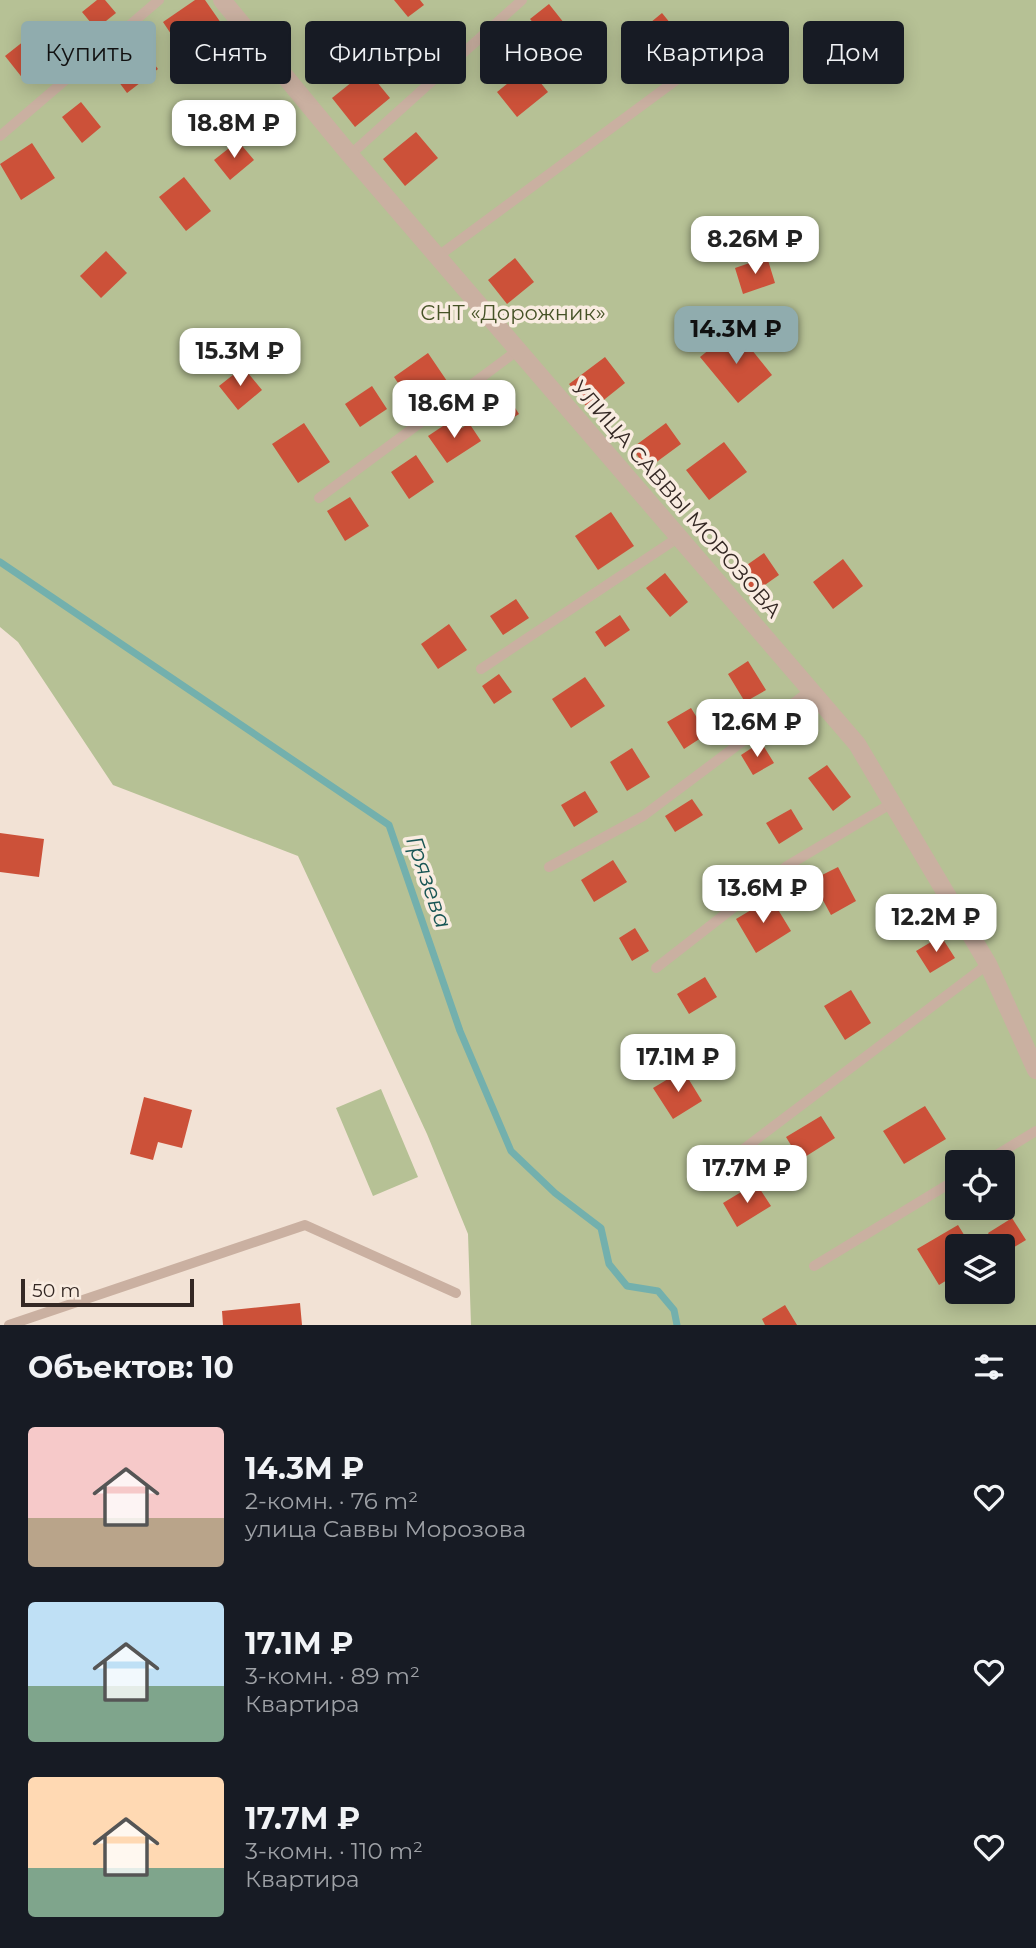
<!DOCTYPE html>
<html lang="ru">
<head>
<meta charset="utf-8">
<style>
	body { margin:0; font-family:Montserrat,sans-serif; background:#242831; color:#f1f3f6; height:100vh; display:flex; flex-direction:column; font-size:26px; white-space:nowrap }
	* { box-sizing:border-box; margin:0 }
	p { font-size:23px; color:#9ea1a6 }
	.icon { flex:none; width:38px; height:38px; fill:none; stroke:currentColor; stroke-width:2; stroke-linecap:round; stroke-linejoin:round }
	.map { position:relative; height:1325px; overflow:hidden }
	.sheet { display:flex; flex-direction:column; background:#171b24; flex:1 }
	.sheet>* { flex:none }
	.banner { position:absolute; left:21px; top:21px; width:994px; height:63px; display:flex; gap:14px }
	.tools { position:absolute; left:945px; top:1150px; display:grid; gap:14px }
	.tools a { display:grid; place-items:center; width:70px; height:70px; border-radius:7px; background:#171b24; box-shadow:0 4px 18px #0003; font-size:35px }
	.scale { position:absolute; left:21px; bottom:18px; width:173px; box-sizing:border-box; padding-left:7px; border:4px solid #342824; border-top:0; font-size:19px; line-height:24px; white-space:nowrap; color:#342824; -webkit-text-stroke:5px #f9ece1; paint-order:stroke }
	.price { position:absolute; translate:-50% -60px; padding:0 16px; border-radius:14px; background:#fff; color:#222; font-size:23px; line-height:46px; filter:drop-shadow(0 2px 4px #0008) }
	.price::after { content:''; position:absolute; left:50%; top:42px; width:21px; height:16px; margin-left:-10px; background:inherit; clip-path:polygon(0 0,100% 0,50% 100%) }
	.price.on { background:#90acae; color:#111 }
	ul { padding:0; list-style:none }
	li { display:flex; align-items:center; gap:21px; height:175px; padding:0 28px }
	li span { display:grid; place-items:center; flex:none; width:196px; height:140px; border-radius:7px; color:#555 }
	li>.icon { margin-inline-start:auto }
	span .icon { width:84px; height:84px; fill:#fffc; stroke-width:1 }
	li b { font-size:30px }
	h2 { display:flex; justify-content:space-between; align-items:center; height:84px; padding:0 28px; font-size:30px }
	.pill { padding:0 24px; border-radius:7px; background:#171b24; box-shadow:0 4px 18px #0003; font-size:24px; line-height:63px }
	.pill.on { background:#90acae; color:#111 }
	.map>svg:first-child { display:block }
	.green { fill:#b6c195; fill-rule:evenodd }
	.lines { fill:none; stroke-linecap:round; stroke-linejoin:round }
	.stream { stroke:#73b0ad; stroke-width:7 }
	.building { fill:#cc5139 }
	.lane { stroke:#cab0a1; stroke-width:10 }
	.street { stroke:#cab0a1; stroke-width:18 }
	.labels { text-anchor:middle; dominant-baseline:central; stroke-width:7; stroke-linejoin:round; paint-order:stroke }
	.park-label { font-size:21px; fill:#465327; stroke:#f9ece1 }
	.street-label { font-size:21px; fill:#342824; stroke:#f9ece1 }
	.water-label { font-size:23px; font-style:italic; fill:#195655; stroke:#f9ece1 }
</style>
</head>
<body>
<div class="map">
<svg width="1036" height="1325" viewBox="0 0 1036 1325">
	<rect width="100%" height="100%" fill="#f2e2d5"/>
	<path class="green" d="M0,0H1036V1325H471L468,1234L427,1134L298,856L113,785L18,642L0,627ZM957,1162H1003V1208H957ZM957,1246H1003V1292H957Z
		M381,1089L418,1177L373,1196L336,1108Z"/>
	<g class="lines">
		<path class="stream" d="M0,562L389,825L460,1031L511,1151L555,1193L601,1228L609,1264L627,1286L658,1291L674,1310L677,1325"/>
	</g>
	<path class="building" d="M97,0H105L116,13L96,29L82,12Z
		M195,0H205L228,33L189,61L163,22Z
		M394,0H420L424,5L408,17Z
		M549,4L568,28L550,43L530,19Z
		M662,13L684,40L660,59L639,32Z
		M29,37L48,60L24,80L5,56Z
		M144,51L158,69L127,93L113,74Z
		M528,67L548,92L517,117L497,92Z
		M367,70L390,98L355,127L332,98Z
		M81,102L101,127L82,143L62,117Z
		M416,132L438,158L405,186L383,159Z
		M238,141L254,160L230,180L214,160Z
		M32,143L55,178L21,200L0,164Z
		M184,177L211,211L186,231L159,197Z
		M106,251L127,273L101,298L80,276Z
		M767,257L775,283L743,294L735,268Z
		M515,258L534,282L507,304L488,280Z
		M735,329L772,375L738,403L700,357Z
		M428,353L449,384L414,407L394,377Z
		M605,357L625,383L590,411L569,384Z
		M243,367L262,390L238,410L219,386Z
		M372,386L387,409L360,427L345,404Z
		M506,394L519,414L500,426L487,407Z
		M455,418L462,428L469,423L481,441L447,463L428,436Z
		M304,423L330,462L298,483L272,444Z
		M666,423L681,444L647,469L632,448Z
		M724,442L747,472L709,500L686,470Z
		M416,455L434,482L409,499L391,472Z
		M350,497L369,526L345,541L327,511Z
		M611,512L634,546L598,570L575,536Z
		M764,553L779,575L749,596L734,574Z
		M843,559L863,586L833,609L813,582Z
		M665,573L688,602L670,617L646,588Z
		M516,599L529,618L503,635L490,616Z
		M620,615L630,630L605,647L595,632Z
		M449,624L467,650L438,669L421,644Z
		M748,661L766,690L745,702L728,674Z
		M499,674L512,692L494,704L482,686Z
		M585,677L605,706L571,728L552,699Z
		M691,708L707,734L684,749L667,722Z
		M761,742L774,763L753,775L741,755Z
		M632,748L650,777L627,791L610,762Z
		M827,765L851,797L833,811L808,778Z
		M585,791L598,812L574,827L561,805Z
		M692,799L703,815L675,832L665,816Z
		M791,809L803,829L779,844L766,823Z
		M0,833L44,839L39,877L0,872Z
		M613,860L627,882L594,902L581,880Z
		M734,865L746,883L720,899L708,881Z
		M838,867L856,901L831,915L812,880Z
		M771,898L791,931L756,953L736,919Z
		M635,928L649,951L632,961L619,938Z
		M941,936L955,958L930,973L916,951Z
		M705,977L717,997L689,1014L677,994Z
		M851,990L871,1023L845,1040L824,1006Z
		M683,1070L702,1101L673,1119L653,1088Z
		M144,1097L192,1110L182,1148L158,1142L153,1160L130,1154Z
		M925,1106L946,1139L904,1164L883,1131Z
		M821,1116L835,1138L800,1160L786,1137Z
		M756,1183L771,1206L737,1227L723,1203Z
		M1012,1218L1026,1240L1003,1254V1246H996L988,1233Z
		M958,1225L971,1246H957V1274L939,1285L917,1249Z
		M300,1303L302,1325H223L222,1311Z
		M785,1305L797,1325H765L762,1319Z"/>
	<g class="lines">
		<path class="lane" d="M0,136L159,0
			M350,155L522,0
			M437,257L679,78
			M319,498L518,350
			M481,669L679,537
			M549,867L643,816L811,690
			M656,968L787,866L892,803
			M741,1151L988,964
			M985,1162L1036,1131
			M814,1266L957,1179
			M9,1325L305,1225L456,1293"/>
		<path class="street" d="M222,0L350,155L857,744L988,964L1036,1070"/>
	</g>
	<g class="labels">
		<g class="park-label">
			<text x="513" y="312">СНТ «Дорожник»</text>
		</g>
		<g class="street-label">
			<text transform="translate(677 499) rotate(49)">УЛИЦА САВВЫ МОРОЗОВА</text>
		</g>
		<g class="water-label">
			<text transform="translate(429 882) rotate(71)">Грязева</text>
		</g>
	</g>
</svg>
<div class="tools">
<a><svg class="icon" aria-label="locate" viewBox="0 0 24 24"><circle cx="12" cy="12" r="6"/><path d="M12 2v4M12 18v4M2 12h4M18 12h4"/></svg></a>
<a><svg class="icon" aria-label="layers" viewBox="0 0 24 24"><path d="M12 4l9 5-9 5-9-5zM3 14l9 5 9-5"/></svg></a>
</div>
<div class="scale">50 m</div>
<b class="price" style="left:234px;top:160px">18.8M ₽</b>
<b class="price" style="left:755px;top:276px">8.26M ₽</b>
<b class="price on" style="left:736px;top:366px">14.3M ₽</b>
<b class="price" style="left:240px;top:388px">15.3M ₽</b>
<b class="price" style="left:454px;top:440px">18.6M ₽</b>
<b class="price" style="left:757px;top:759px">12.6M ₽</b>
<b class="price" style="left:763px;top:925px">13.6M ₽</b>
<b class="price" style="left:936px;top:954px">12.2M ₽</b>
<b class="price" style="left:678px;top:1094px">17.1M ₽</b>
<b class="price" style="left:747px;top:1205px">17.7M ₽</b>
<div class="banner">
<a class="pill on">Купить</a>
<a class="pill">Снять</a>
<a class="pill">Фильтры</a>
<a class="pill">Новое</a>
<a class="pill">Квартира</a>
<a class="pill">Дом</a>
</div>
</div>
<section class="sheet">
<h2>Объектов: 10<svg class="icon" aria-label="filters" viewBox="0 0 24 24"><path d="M4 7h16M4 17h16"/><circle cx="9" cy="7" r="2"/><circle cx="15" cy="17" r="2"/></svg></h2>
<ul>
<li><span style="background:linear-gradient(#f6c9c9 65%,#b9a48a 0)"><svg class="icon" aria-label="home" viewBox="0 0 24 24"><path d="M3 11l9-7 9 7M6 9v11h12V9"/></svg></span><div><b>14.3M ₽</b><p>2-комн. · 76 m²</p><p>улица Саввы Морозова</p></div><svg class="icon" aria-label="heart" viewBox="0 0 24 24"><path d="M12 20l-8-8c-3-5 5-10 8-4 3-6 11-1 8 4z"/></svg></li>
<li><span style="background:linear-gradient(#bfe0f5 60%,#7fa58c 0)"><svg class="icon" aria-label="home" viewBox="0 0 24 24"><path d="M3 11l9-7 9 7M6 9v11h12V9"/></svg></span><div><b>17.1M ₽</b><p>3-комн. · 89 m²</p><p>Квартира</p></div><svg class="icon" aria-label="heart" viewBox="0 0 24 24"><path d="M12 20l-8-8c-3-5 5-10 8-4 3-6 11-1 8 4z"/></svg></li>
<li><span style="background:linear-gradient(#ffd9b3 65%,#7fa58c 0)"><svg class="icon" aria-label="home" viewBox="0 0 24 24"><path d="M3 11l9-7 9 7M6 9v11h12V9"/></svg></span><div><b>17.7M ₽</b><p>3-комн. · 110 m²</p><p>Квартира</p></div><svg class="icon" aria-label="heart" viewBox="0 0 24 24"><path d="M12 20l-8-8c-3-5 5-10 8-4 3-6 11-1 8 4z"/></svg></li>
</ul>
</section>
</body>
</html>
